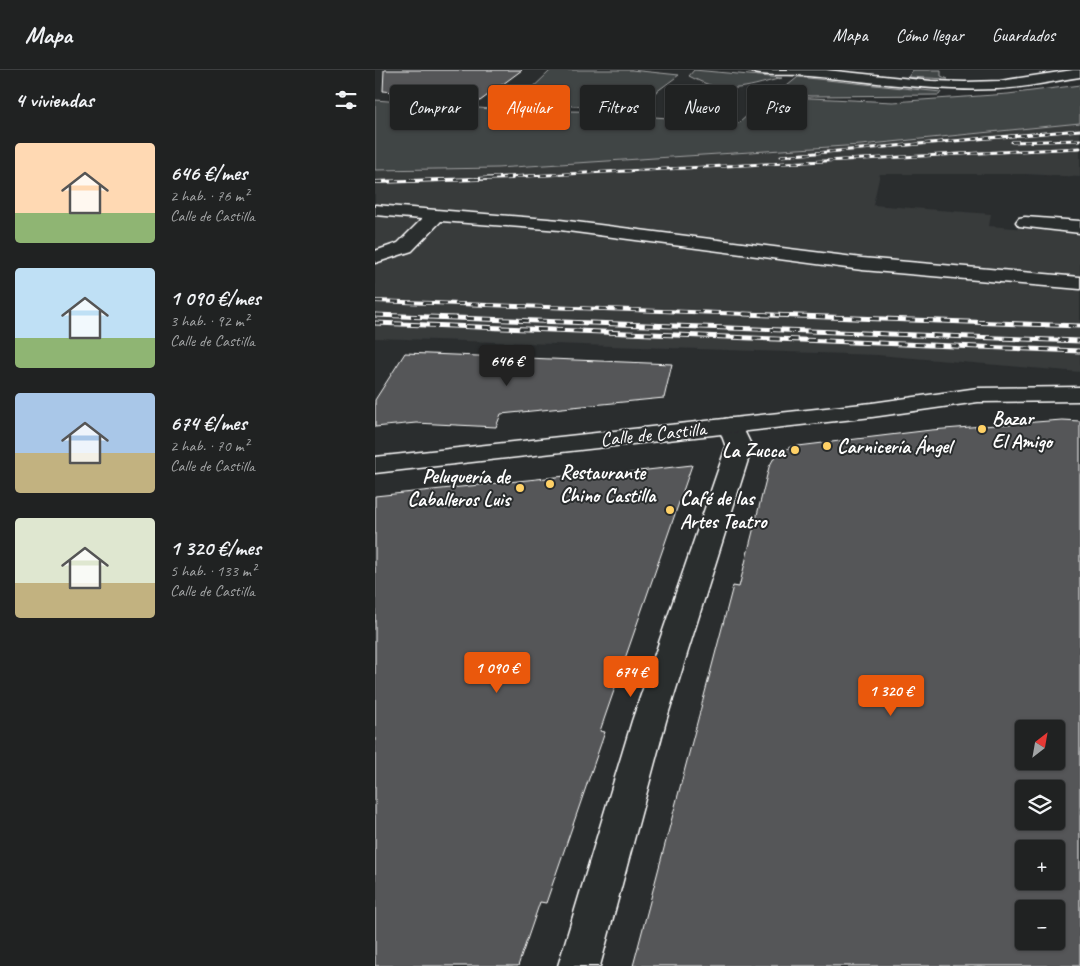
<!DOCTYPE html>
<html lang="es">
<head>
<meta charset="utf-8">
<style>
	body { margin:0; font-family:Caveat,sans-serif; background:#282a2a; color:#f1f3f6; height:100vh; display:flex; flex-direction:column; font-size:19px; white-space:nowrap }
	* { box-sizing:border-box; margin:0 }
	p { font-size:16px; color:#a2a4a5 }
	.icon { flex:none; width:28px; height:28px; fill:none; stroke:currentColor; stroke-width:2; stroke-linecap:round; stroke-linejoin:round }
	.map { position:relative; flex:1; overflow:hidden }
	.panel { display:flex; flex-direction:column; background:#202222; width:375px }
	.panel>* { flex:none }
	.hud { position:absolute; left:15px; top:15px; width:475px; height:45px; display:flex; gap:10px }
	.needle { width:32px; rotate:31deg }
	.tools { position:absolute; left:640px; top:650px; display:grid; gap:10px }
	.tools a { display:grid; place-items:center; width:50px; height:50px; border-radius:5px; background:#202222; box-shadow:0 1px 4px #0004,0 0 0 1px #3d3f40; font-size:25px }
	.price { position:absolute; translate:-50% -42px; padding:0 11px; border-radius:5px; background:#ea580c; color:#fff; font-size:16px; line-height:32px; filter:drop-shadow(0 1px 2px #0008) }
	.price::after { content:''; position:absolute; left:50%; top:30px; width:15px; height:11px; margin-left:-8px; background:inherit; clip-path:polygon(0 0,100% 0,50% 100%) }
	.price.selected { background:#222; color:#fff }
	ul { padding:0; list-style:none }
	li { display:flex; align-items:center; gap:15px; height:125px; padding:0 15px }
	li span { display:grid; place-items:center; flex:none; width:140px; height:100px; border-radius:5px; color:#555 }
	li>.icon { margin-inline-start:auto }
	span .icon { width:60px; height:60px; fill:#fffc; stroke-width:1 }
	li b { font-size:21px }
	h2 { display:flex; justify-content:space-between; align-items:center; height:60px; padding:0 15px; font-size:21px }
	.chip { padding:0 18px; border-radius:5px; background:#202222; box-shadow:0 1px 4px #0004,0 0 0 1px #3d3f40; font-size:18px; line-height:45px }
	.chip.selected { background:#ea580c; color:#fff }
	header { display:flex; align-items:center; gap:30px; box-sizing:border-box; height:70px; padding:0 25px; background:#202222; border-bottom:1px solid #3d3f40 }
	header strong { font-size:24px }
	nav { display:flex; gap:28px; margin-inline-start:auto; font-size:18px }
	main { display:flex; flex:1; min-height:0 }
	.map>svg:first-child { display:block }
	.built { fill:#373a3b }
	.green { fill:#414445; stroke:#a0a2a2 }
	.building { fill:#555758; stroke:#fff; fill-rule:evenodd }
	.lines { fill:none; stroke-linecap:round; stroke-linejoin:round }
	.minor-casing { stroke:#fff; stroke-width:3 }
	.major-casing { stroke:#fff; stroke-width:3 }
	.minor { fill:#2a2d2e; fill-rule:evenodd }
	.major { fill:#2a2d2e; fill-rule:evenodd }
	.rail-far2-casing { stroke:#fff; stroke-width:3 }
	.rail-far1-casing { stroke:#fff; stroke-width:4 }
	.rail-casing { stroke:#fff; stroke-width:5 }
	.rail-far2 { stroke:#2a2d2e; stroke-width:2; stroke-dasharray:6; stroke-linecap:butt }
	.rail-far1 { stroke:#2a2d2e; stroke-width:2.5; stroke-dasharray:8; stroke-linecap:butt }
	.rail { stroke:#2a2d2e; stroke-width:3; stroke-dasharray:9; stroke-linecap:butt }
	.poi-dot { fill:#ffd166; stroke:#2a2d2e; stroke-width:2 }
	.labels { text-anchor:middle; dominant-baseline:central; stroke-width:4; stroke-linejoin:round; paint-order:stroke }
	.poi-label { font-size:20px; font-weight:bold; fill:#fff; stroke:#2a2d2e; text-anchor:start }
	.street-label { font-size:20px; fill:#fff; stroke:#2a2d2e }
</style>
</head>
<body>
<header>
<strong>Mapa</strong>
<nav><a>Mapa</a><a>Cómo llegar</a><a>Guardados</a></nav>
</header>
<main>
<section class="panel">
<h2>4 viviendas<svg class="icon" aria-label="filters" viewBox="0 0 24 24"><path d="M4 7h16M4 17h16"/><circle cx="9" cy="7" r="2"/><circle cx="15" cy="17" r="2"/></svg></h2>
<ul>
<li><span style="background:linear-gradient(#ffd9b3 70%,#8fb573 0)"><svg class="icon" aria-label="home" viewBox="0 0 24 24"><path d="M3 11l9-7 9 7M6 9v11h12V9"/></svg></span><div><b>646 €/mes</b><p>2 hab. · 76 m²</p><p>Calle de Castilla</p></div></li>
<li><span style="background:linear-gradient(#bfe0f5 70%,#8fb573 0)"><svg class="icon" aria-label="home" viewBox="0 0 24 24"><path d="M3 11l9-7 9 7M6 9v11h12V9"/></svg></span><div><b>1 090 €/mes</b><p>3 hab. · 92 m²</p><p>Calle de Castilla</p></div></li>
<li><span style="background:linear-gradient(#a9c7e8 60%,#c2b280 0)"><svg class="icon" aria-label="home" viewBox="0 0 24 24"><path d="M3 11l9-7 9 7M6 9v11h12V9"/></svg></span><div><b>674 €/mes</b><p>2 hab. · 70 m²</p><p>Calle de Castilla</p></div></li>
<li><span style="background:linear-gradient(#dfe7d0 65%,#c2b280 0)"><svg class="icon" aria-label="home" viewBox="0 0 24 24"><path d="M3 11l9-7 9 7M6 9v11h12V9"/></svg></span><div><b>1 320 €/mes</b><p>5 hab. · 133 m²</p><p>Calle de Castilla</p></div></li>
</ul>
</section>
<div class="map">
<svg width="705" height="896" viewBox="0 0 705 896">
	<rect width="100%" height="100%" fill="#2a2d2e"/>
	<filter id="ink" filterUnits="userSpaceOnUse"><feTurbulence type="fractalNoise" baseFrequency=".02" numOctaves="2"/><feDisplacementMap in="SourceGraphic" scale="10" xChannelSelector="R" yChannelSelector="G"/><feConvolveMatrix kernelMatrix="1 2 1 2 8 2 1 2 1" color-interpolation-filters="sRGB"/></filter>
	<g filter="url(#ink)">
		<path class="built" d="M705,53V107L650,104H505L498,135L616,144L614,156L705,163V302L502,285L0,268V100L122,98L486,75Z"/>
		<path class="green" d="M176,0H256L304,5L258,39L179,35L174,31L145,30Z
			M319,0L407,8C367,18 352,26 314,6Z
			M538,0H566V6L573,9L533,7Z
			M423,7L566,22L564,25L436,26L402,24Z
			M705,15V53L486,75L122,98L0,100V30L129,40L253,42L251,45L364,53L394,26L518,32L633,24Z"/>
		<path class="building" d="M9,0H147L105,31L8,21Z
			M30,283L297,294L289,328L126,344L121,357L41,353L0,357V330Z
			M687,350L705,351V896H258L358,516L364,517L394,397L400,386L415,377L556,360ZM649,659H681V691H649ZM649,719H681V751H649ZM649,779H681V811H649ZM649,839H681V871H649Z
			M317,395L225,661L230,662L171,833L165,832L143,896H0V426L219,403V406Z"/>
		<g class="lines">
			<g class="minor-casing">
				<path id="minor" d="M374,0H451L556,11L590,12L625,11L698,0H705V7C678,11 650,18 622,19C555,22 489,10 422,5C411,4 380,7 374,0Z
					M0,135L185,150L487,188L705,207V219L487,200L185,160L66,151L37,181L0,193V181L23,173L47,149L0,145Z
					M650,147L705,151V163L644,156L641,152L644,148Z
					M355,348L364,350L377,377L291,651L225,896H183L257,651L351,377L343,355L346,350Z"/>
			</g>
			<g class="major-casing">
				<path id="major" d="M705,317V331L603,332L497,347L0,403V387L497,333L603,318Z"/>
			</g>
			<use href="#minor" class="minor"/>
			<use href="#major" class="major"/>
			<g class="rail-far2-casing">
				<path id="rail-far2" d="M637,72L705,70
					M406,86L705,60
					M94,109L705,78"/>
			</g>
			<g class="rail-far1-casing">
				<path id="rail-far1" d="M0,112L137,108
					M0,231L404,245
					M0,245H9"/>
			</g>
			<g class="rail-casing">
				<path id="rail" d="M369,244L705,256
					M0,245L705,271
					M0,253L705,281"/>
			</g>
			<use href="#rail-far2" class="rail-far2"/>
			<use href="#rail-far1" class="rail-far1"/>
			<use href="#rail" class="rail"/>
		</g>
	</g>
	<g class="poi-dot">
		<circle cx="607" cy="359" r="5"/>
		<circle cx="452" cy="376" r="5"/>
		<circle cx="420" cy="380" r="5"/>
		<circle cx="175" cy="414" r="5"/>
		<circle cx="145" cy="418" r="5"/>
		<circle cx="295" cy="440" r="5"/>
	</g>
	<g class="labels">
		<g class="poi-label">
			<text x="617" y="348">Bazar<tspan x="617" dy="23">El Amigo</tspan></text>
			<text x="462" y="376">Carnicería Ángel</text>
			<text x="410" y="380" text-anchor="end">La Zucca</text>
			<text x="185" y="402">Restaurante<tspan x="185" dy="23">Chino Castilla</tspan></text>
			<text x="135" y="406" text-anchor="end">Peluquería de<tspan x="135" dy="23">Caballeros Luis</tspan></text>
			<text x="305" y="428">Café de las<tspan x="305" dy="23">Artes Teatro</tspan></text>
		</g>
		<g class="street-label">
			<text transform="translate(278 364) rotate(-6)">Calle de Castilla</text>
		</g>
	</g>
</svg>
<div class="tools">
<a><svg class="needle" viewBox="-14 -14 28 28"><path d="M0-13l5 13h-10z" fill="#e53935"/><path d="M0 13l5-13h-10z" fill="#a2a4a5"/></svg></a>
<a><svg class="icon" aria-label="layers" viewBox="0 0 24 24"><path d="M12 4l9 5-9 5-9-5zM3 14l9 5 9-5"/></svg></a>
<a>+</a>
<a>−</a>
</div>
<b class="price selected" style="left:132px;top:317px">646 €</b>
<b class="price" style="left:122px;top:624px">1 090 €</b>
<b class="price" style="left:256px;top:628px">674 €</b>
<b class="price" style="left:516px;top:647px">1 320 €</b>
<div class="hud">
<a class="chip">Comprar</a>
<a class="chip selected">Alquilar</a>
<a class="chip">Filtros</a>
<a class="chip">Nuevo</a>
<a class="chip">Piso</a>
</div>
</div>
</main>
</body>
</html>
